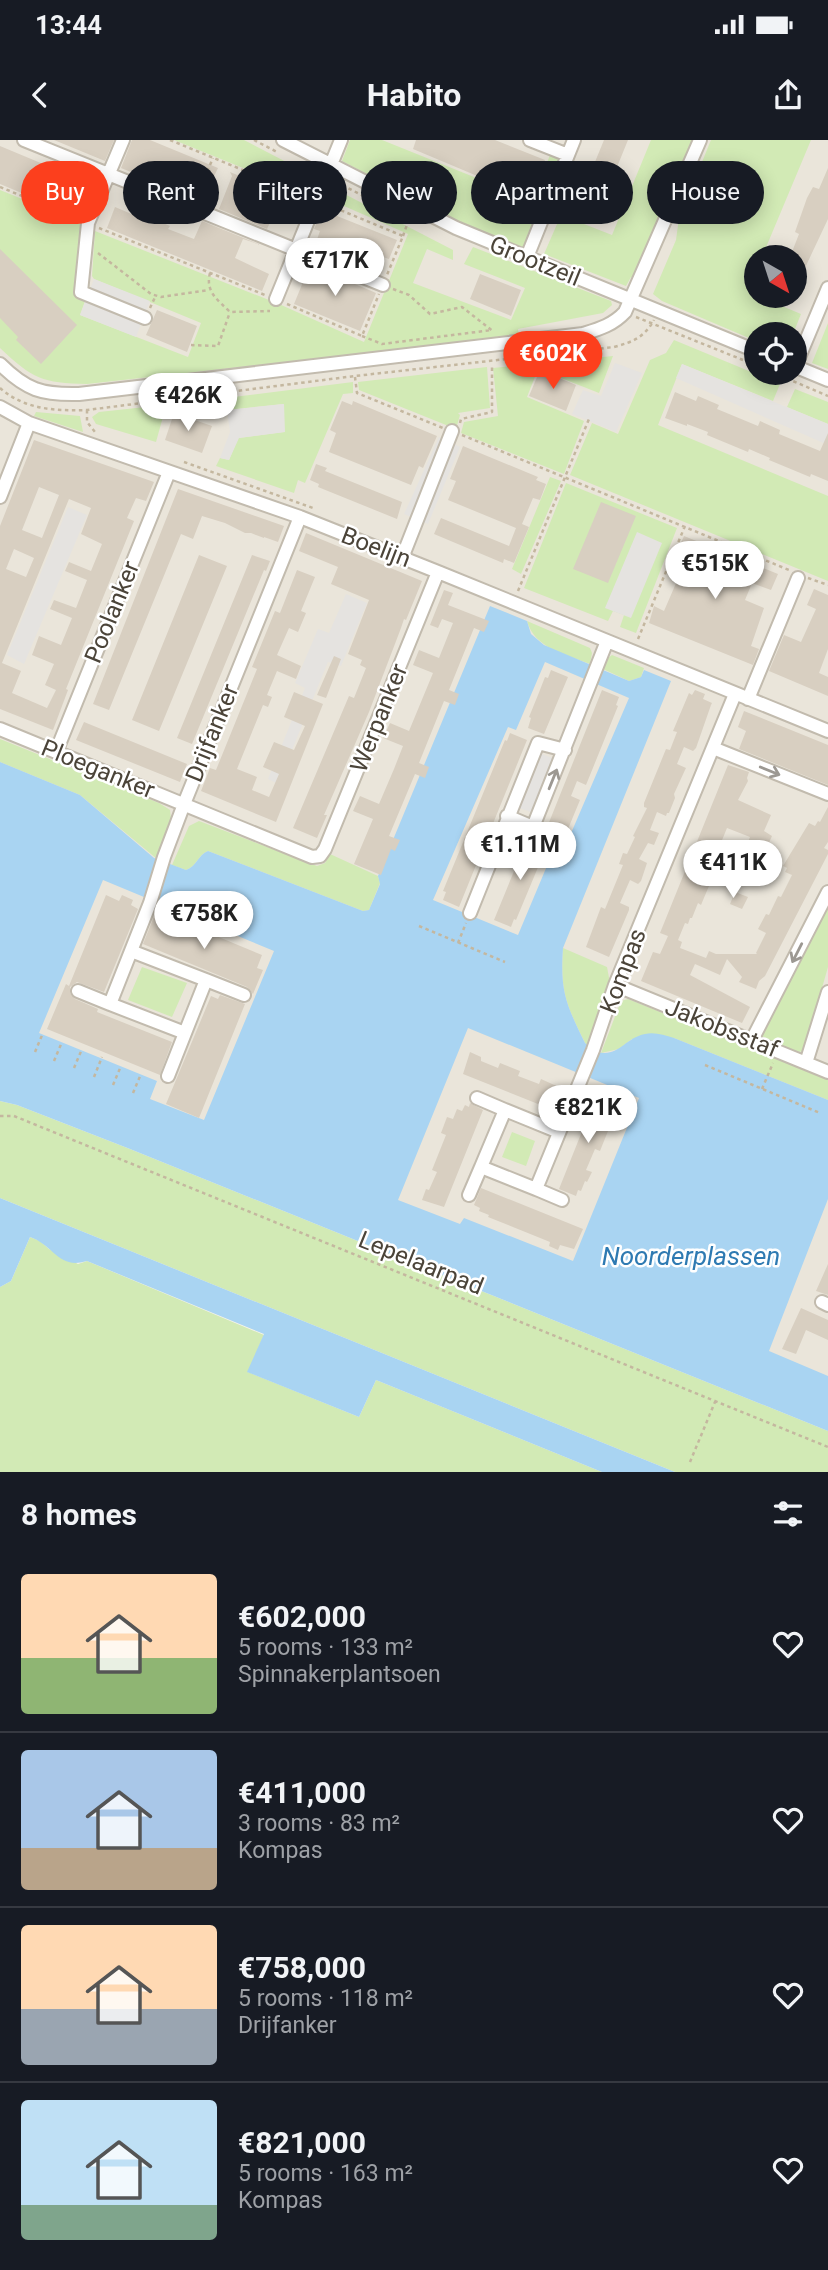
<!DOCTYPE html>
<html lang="en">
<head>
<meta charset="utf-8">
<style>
	body { margin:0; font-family:Roboto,sans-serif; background:#20242c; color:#f1f3f6; height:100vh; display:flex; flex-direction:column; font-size:26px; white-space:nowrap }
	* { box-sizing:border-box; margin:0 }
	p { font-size:23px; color:#9ea1a6 }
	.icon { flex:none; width:38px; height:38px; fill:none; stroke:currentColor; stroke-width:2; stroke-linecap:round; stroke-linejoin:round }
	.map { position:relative; height:1332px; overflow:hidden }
	.drawer { display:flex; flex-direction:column; background:#171b24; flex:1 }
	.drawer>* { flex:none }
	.banner { position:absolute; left:21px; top:21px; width:788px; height:63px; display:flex; gap:14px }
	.needle { width:46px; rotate:141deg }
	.buttons { position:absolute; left:744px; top:105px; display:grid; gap:14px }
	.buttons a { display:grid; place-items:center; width:63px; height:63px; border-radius:50%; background:#171b24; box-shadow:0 4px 18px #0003; font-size:35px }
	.price { position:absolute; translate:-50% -60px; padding:0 16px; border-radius:24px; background:#fff; color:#222; font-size:23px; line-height:46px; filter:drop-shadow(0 2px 4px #0008) }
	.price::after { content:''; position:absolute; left:50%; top:42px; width:21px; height:16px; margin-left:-10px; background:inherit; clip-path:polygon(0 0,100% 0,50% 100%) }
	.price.current { background:#fc3f1d; color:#fff }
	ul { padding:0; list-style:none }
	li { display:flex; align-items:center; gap:21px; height:175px; padding:0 21px }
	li+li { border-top:2px solid #363941 }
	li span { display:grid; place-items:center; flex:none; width:196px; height:140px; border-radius:7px; color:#555 }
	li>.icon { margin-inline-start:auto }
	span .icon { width:84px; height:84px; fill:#fffc; stroke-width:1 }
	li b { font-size:30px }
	h2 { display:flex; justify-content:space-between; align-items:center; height:84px; padding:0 21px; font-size:30px }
	.pill { padding:0 24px; border-radius:32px; background:#171b24; box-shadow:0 4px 18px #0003; font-size:24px; line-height:63px }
	.pill.current { background:#fc3f1d; color:#fff }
	.status { display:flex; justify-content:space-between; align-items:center; height:49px; padding:0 35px; background:#171b24; direction:ltr }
	.status svg { height:19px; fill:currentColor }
	header { display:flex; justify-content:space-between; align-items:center; height:91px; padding:0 21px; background:#171b24; font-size:32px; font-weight:700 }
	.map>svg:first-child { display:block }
	.residential { fill:#eae5da; fill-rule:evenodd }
	.green { fill:#d2eab5 }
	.parking { fill:#e5e3e0 }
	.water { fill:#a9d4f2; fill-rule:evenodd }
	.building { fill:#d8cfc1; fill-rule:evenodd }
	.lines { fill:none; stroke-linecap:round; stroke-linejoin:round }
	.minor-casing { stroke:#c2bbae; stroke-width:16 }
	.path { stroke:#c4b79f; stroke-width:2.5; stroke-dasharray:3.5 3.5; stroke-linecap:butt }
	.minor { stroke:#fff; stroke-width:12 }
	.oneway { stroke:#9c9892 }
	.labels { text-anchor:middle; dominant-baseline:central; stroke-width:5; stroke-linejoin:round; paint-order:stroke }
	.street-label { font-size:24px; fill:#4b4439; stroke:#fff }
	.water-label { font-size:26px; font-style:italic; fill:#2e7ab2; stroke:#fff }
</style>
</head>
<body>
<div class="status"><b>13:44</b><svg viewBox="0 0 49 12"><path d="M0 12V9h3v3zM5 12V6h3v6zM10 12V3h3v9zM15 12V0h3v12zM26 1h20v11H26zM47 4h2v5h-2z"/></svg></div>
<header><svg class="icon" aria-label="back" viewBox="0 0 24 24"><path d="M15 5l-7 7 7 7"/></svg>Habito<svg class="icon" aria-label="share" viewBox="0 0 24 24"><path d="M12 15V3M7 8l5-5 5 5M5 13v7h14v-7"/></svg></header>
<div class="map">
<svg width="828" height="1332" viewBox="0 0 828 1332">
	<rect width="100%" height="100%" fill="#f6f3ec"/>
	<path class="residential" d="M0,0H828V1256L0,924ZM756,117H794V156H756ZM756,194H794V233H756Z"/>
	<path class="green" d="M174,0H244L319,39L312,56Z
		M350,0H382L531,60L551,13L562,19L524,108L457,81L342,21Z
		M651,0H693L635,139L631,137L626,146L544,114L561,75L612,95Z
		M711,0H811L762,117H756V132L748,152L801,174L793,194H756V201L662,161L653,154L676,100L679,78Z
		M331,47L453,110V120L427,109L413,143L511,180L525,148L464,124L473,107L611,161L612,165L603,173L518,189L519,196L87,244C42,243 33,239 0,208V50L84,84L74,156L85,161L80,175L188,217L201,183L94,139L92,136L95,91L279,164L364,202L408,94L328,59Z
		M828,183V229L812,223Z
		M674,200L780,244L773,261L682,224L658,285L828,356V441L570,335L592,283L618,294L650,220L666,213Z
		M613,216L599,253L538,229L527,257L584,281L564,334L461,293L464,282L498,276L493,228Z
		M487,227L490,268L458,273L460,275L456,289L359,250L358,242Z
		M353,242V253L343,254L305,343L298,340L294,353L216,326L220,318L229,320L238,298L284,292L283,264L227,270L225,258Z
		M795,249L828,262V284L787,267Z
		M220,259L221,267L164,273L156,302L96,284L92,277L99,272Z
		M36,272L80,276L83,292L34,276Z
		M550,337L561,341L521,434L512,429Z
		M566,343L677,388L636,493L620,487L624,475L613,471L608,481L524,448Z
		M527,481L590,508L592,513L590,524C566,514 535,509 527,481Z
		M612,515L644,528L641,537L629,541L603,529L608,518Z
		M0,599L159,663L170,670L171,679L157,719L80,655L0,622Z
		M199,681L317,726L325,723L330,714L378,736L380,743L369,770L363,771L208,711C198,715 197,726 186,730L172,725L189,686Z
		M828,766V827L804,911L799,912L766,901L761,896Z
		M563,808L607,827L610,843L589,906L585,903C566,864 560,852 563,808Z
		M142,827L187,843L172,877L128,860Z
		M628,859L828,939V960L674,898L632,899L619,909L601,913L621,861Z
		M0,961L17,965L130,1009L828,1291V1332H675L0,1058Z
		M512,992L535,1001L526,1026L502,1017Z
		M30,1097L40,1101L49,1109L78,1124L87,1121L264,1195L248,1232L359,1277L376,1240L602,1332H0V1147L11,1141Z"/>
	<path class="parking" d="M94,139L150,161L136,197L80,175Z
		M615,223L642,233L616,292L572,274L583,250L601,256Z
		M682,224L828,284V305L676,238Z
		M284,264L285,292L239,298L229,320L220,318L230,292L227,270Z
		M439,297L460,307L428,384L404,374Z
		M68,367L87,375L24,524L7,515Z
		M637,392L662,403L631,478L605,468Z
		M346,454L367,463L341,526L328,522L278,644L268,639L305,548L295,543L318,489L329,493Z
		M539,613L555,619L533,673L517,667Z"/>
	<path class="water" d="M490,466L527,481L531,494L544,505L629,541L641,537L644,530L671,541L563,808C560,852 566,864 585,903L589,906L588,909C619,922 621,899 645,894C655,892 664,895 674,898L828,960V1059L769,1211L828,1236V1291L130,1009L17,965L0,961V622L80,655L154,718L186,730C197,726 198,715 208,711L363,771L369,770L380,744L378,736ZM545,522L629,558L566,705L557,702L518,795L433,760L508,587L516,590ZM103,740L274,811L204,980L150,959L157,941L39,893ZM468,888L639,958L573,1121L464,1078L460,1084L398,1060Z
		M0,1058L675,1332H602L376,1240L359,1277L247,1232L264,1194L87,1121C58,1130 54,1105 30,1097L11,1141L0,1147Z"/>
	<path class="building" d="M54,0H114L105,21Z
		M132,0H150L218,28L202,61L121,28Z
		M416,0H495L545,20L536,42L519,36L516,42L497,34L494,43L413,9Z
		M604,0H628L617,27H618L616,38L601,68L606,69L600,83L574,73Z
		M0,6L79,39L74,52L80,54L72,74L0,44Z
		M828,28V79L804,130L794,126V117H790L799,94L795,92L807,58L813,47L819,49Z
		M230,32L276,51L277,47L307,59L299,80L270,68L272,78L267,89L219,69L232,36Z
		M115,67L148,81L149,77L170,86L168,89L194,99L202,81L261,105L243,99L235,118L269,134L262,151L107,88Z
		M322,70L397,100L389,119L383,117L376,133L314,108L320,91L314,89Z
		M0,109L77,185L41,224L16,200L18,197L0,178Z
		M310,125L376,153L360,191L294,164Z
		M480,134L521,150L511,176L470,159Z
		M157,170L197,186L187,212L146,195Z
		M540,230L576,245L566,271L529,256Z
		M675,252L696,261L698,256L719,265L717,269L758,286L760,281L780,290L779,294L820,311L828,293V341L811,334L810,337L769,320L770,318L749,309L748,312L707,295L708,292L687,284V286L665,278Z
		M342,261L352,265L353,261L437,296L423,328L419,326L411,345L329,312L336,293L330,290Z
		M174,273L212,286L202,313L165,300Z
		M34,300L154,342L146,361L136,358L127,378L134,381L66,549L68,550L53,590L0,569V386ZM39,347L59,355L42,398L22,390ZM69,359L91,368L81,394L102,404L91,431L69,422L65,431L87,440L76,468L54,460L50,469L72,478L61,505L39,496L32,515L54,524L45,545L56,550L47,568L12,553L21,531L2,523ZM14,409L34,418L26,437L6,429Z
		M463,306L538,337L536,340L546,344L540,360L533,358L522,384L529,387L514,423L504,419L503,423L434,394L441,378L509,406L516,388L448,360L456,341L450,339Z
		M316,324L327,328L325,331L402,362L397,379L318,347L319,344L310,340Z
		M178,349L284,386L278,402L264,397V398L251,393H245L225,383L202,376L193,399L181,394L109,570L93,564Z
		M601,362L636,376L608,443L573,429Z
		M306,393L422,441L406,480L404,479L401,488L369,572L324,675H327L317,698L293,688L349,556L354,558L366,528L360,525L362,520L348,514L369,460L331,444L338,427L299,411Z
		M684,396L778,434L771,450L752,443L745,460L764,468L751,506L759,509L753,525L649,483L654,466L664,471L680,434L686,416L677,412Z
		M199,415L227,426L159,591L132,580Z
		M252,415L270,421L266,431L264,430L192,604L177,598Z
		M297,430L315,437L301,471L306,473L298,492L289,488L277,515L301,526L296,539L277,531L267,555L272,557L268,567L263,565L237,629L257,637L252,650L269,657L279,634L263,627L274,602L294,610L305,586L284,577L294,552L323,564L276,682L201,651L210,628L216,630L257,529L252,527L275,471L280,473Z
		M814,449L828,455V509L819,533L828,537V556L769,531L784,495L801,502L816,469L807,465Z
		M444,450L453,453L448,465L489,481L484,492L474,488L449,550L459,554L455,565L444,561L419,623L429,627L425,638L415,634L389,696L400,700L395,711L391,709L381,735L354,724L373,679L353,671L360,656L379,664L394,629L403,606L383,598L390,583L409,591L433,533L413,525L419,510L439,518L453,483L442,479L438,488L430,485Z
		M334,516L341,519L326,558L317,555Z
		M551,530L568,537L544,594L528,588L531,578L529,577L538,555L545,537L548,538Z
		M602,550L619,557L616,565L618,566L586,645L577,641L571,656L580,660L568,689L566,688L563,696L546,690Z
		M695,550L705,554L703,559L712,563L711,565L696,608L693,611L684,607L677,624L686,628L685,630L674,654L675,658L669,673H667L666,676L657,672L650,690L659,693L654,705L648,703L639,719L647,723L641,741L638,744L630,740L620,763L629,767V770L609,817L586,807L601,767L605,769L623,725L619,724L623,713L627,714L635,697L633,696L647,668L644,667V663L666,609L670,610L677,592L673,591L689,553L692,555Z
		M744,571L828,605V645L739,609L746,591L738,587Z
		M84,582L187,624L180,642L76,600Z
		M510,593L527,600L459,767L443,760L446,752L443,751L505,600L507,601Z
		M728,625L749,632L747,638L748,641L738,660L771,675L764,691L772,696L755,733L741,727L752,704L748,702L750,697L727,688L709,732L714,734L701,765L698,763L692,778H690L688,784L685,783L678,800L682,802L680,808L706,818L709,811L716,814H757L756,813L766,793L758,789L766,774L769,775L778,756L781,757L792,735L785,732L787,728L783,726L809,683L815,686L818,681L820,682L828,667V702L824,708L828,710V714L765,836L759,841L756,849L739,842L742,837L727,819L720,835L695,824L690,835L750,867L742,883L641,841L653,812L660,814L668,796L660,793Z
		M528,697L545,704L541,712L544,713L516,780L514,779L511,787L494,780Z
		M735,752L748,757L742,769L730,764Z
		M106,755L119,761L122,755L133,760L131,765L138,769L104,852L77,842L70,847V853L75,859L98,869L97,872L172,902L160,935L47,889L66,844L69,846Z
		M156,771L262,815L257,828L263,830L253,854L247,847L143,804Z
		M220,855L245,864L199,978L166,964L211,856L218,859Z
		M470,912L481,917V921L498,928L500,923L520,931L518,936L539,944L541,939L561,948L560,953L565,955L558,972L463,934Z
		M597,954L618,961L614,972L611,971L604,989L608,991L600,1011L595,1009L586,1030L592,1032L587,1042L585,1041L581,1051L578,1050L576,1056L559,1049Z
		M470,963L483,970L444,1067L422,1060L426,1049L429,1050L437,1032L432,1030L446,995L441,993L447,977L453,979L457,969L462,971L465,965L469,967Z
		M481,1048L583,1089L574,1109L560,1105L558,1110L549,1106L550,1102L488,1077L489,1075L479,1071L480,1068L474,1065Z
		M828,1124V1155L816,1151Z
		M801,1168L828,1180V1200L806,1190L796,1214L782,1209Z"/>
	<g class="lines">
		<g class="minor-casing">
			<path id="minor" d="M24,0L383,145
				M123,0L88,83L81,152L145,178
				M283,0L456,88L756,211
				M530,0L568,15
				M527,117L574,0
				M276,159L341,0
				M0,224C26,250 42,255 79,254L583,194C599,189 613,185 625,172L700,0
				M794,226L828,240
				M795,227L828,148
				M0,267L29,283L300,377L438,432L828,591
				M0,357L29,283
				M402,418L452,291
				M748,559L798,438
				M0,589L312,717L320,716L325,709L438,432
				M713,608L828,654
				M56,612L169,332
				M507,676L533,687L607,501
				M470,773L538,603L565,610
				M131,811L206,840L185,893L110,864L150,763L164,717L184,664L300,377
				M206,840L244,855
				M615,845L828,932
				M78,851L110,864
				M752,900L828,752
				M806,923L828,852
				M168,936L185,893
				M477,958L505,970
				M559,992L505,970L481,1027L536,1049L593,910L615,845L735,554
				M536,1049L562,1060
				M469,1055L481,1027
				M822,1162L828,1165"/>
		</g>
		<path class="path" d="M170,0L306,56
			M254,0L277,12
			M302,25L314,31
			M336,42L405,77
			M0,47L76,78
			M196,57L213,18
			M328,65L403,96L387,135
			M99,88L265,155
			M403,96L409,79
			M98,113L151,154L161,157L209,150
			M210,133C205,152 218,160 230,172L270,171
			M393,149L409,155L430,174L462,167L494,192
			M287,164L362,196L379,154
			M150,168L156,155
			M636,177L743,220
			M362,196L382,204L492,190
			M191,205L218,206L230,172
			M774,233L828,256
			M355,237L357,253L443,288
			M0,248C25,270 56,271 87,270L355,236L614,207C632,202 644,198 654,180
			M87,270V282L95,292
			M460,283L461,279L492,272V225
			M462,295L789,430
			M184,322L313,368
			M808,438L828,445
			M518,451L589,279
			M638,499L685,386
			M419,786L505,822
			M458,803L466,783
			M35,912L43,893
			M54,921L62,902
			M705,925L820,973
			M74,928L82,909
			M94,937L102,917
			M113,945L121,926
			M762,949L773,923
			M133,953L141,934
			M0,976H14L828,1307
			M690,1322L715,1262"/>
		<use href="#minor" class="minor"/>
	</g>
	<defs><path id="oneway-shaft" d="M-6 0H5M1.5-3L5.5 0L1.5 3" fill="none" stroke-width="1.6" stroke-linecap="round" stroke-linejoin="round" transform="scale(1.75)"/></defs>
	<g class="oneway">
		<use href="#oneway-shaft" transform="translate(770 631) rotate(22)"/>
		<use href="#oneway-shaft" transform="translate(553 639) rotate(-68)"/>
		<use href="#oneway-shaft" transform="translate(797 813) rotate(117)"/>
	</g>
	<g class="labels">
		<g class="street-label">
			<text transform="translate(535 121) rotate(22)">Grootzeil</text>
			<text transform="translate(376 407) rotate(21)">Boelijn</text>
			<text transform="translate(112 472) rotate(-68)">Poolanker</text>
			<text transform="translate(379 578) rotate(-68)">Werpanker</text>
			<text transform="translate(212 593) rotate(-68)">Drijfanker</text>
			<text transform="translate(98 629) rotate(22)">Ploeganker</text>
			<text transform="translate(623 831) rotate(-69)">Kompas</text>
			<text transform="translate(722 888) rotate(22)">Jakobsstaf</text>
			<text transform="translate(421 1123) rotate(22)">Lepelaarpad</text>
		</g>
		<g class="water-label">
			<text x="691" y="1116">Noorderplassen</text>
		</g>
	</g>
</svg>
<div class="buttons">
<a><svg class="needle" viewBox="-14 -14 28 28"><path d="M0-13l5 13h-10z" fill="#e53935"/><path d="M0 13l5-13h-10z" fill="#9ea1a6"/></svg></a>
<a><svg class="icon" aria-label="locate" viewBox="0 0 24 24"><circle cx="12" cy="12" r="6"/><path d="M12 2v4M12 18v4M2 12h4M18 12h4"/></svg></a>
</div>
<b class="price" style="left:335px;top:158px">€717K</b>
<b class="price current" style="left:553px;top:251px">€602K</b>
<b class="price" style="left:188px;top:293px">€426K</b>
<b class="price" style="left:715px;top:461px">€515K</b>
<b class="price" style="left:520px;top:742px">€1.11M</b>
<b class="price" style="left:733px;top:760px">€411K</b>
<b class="price" style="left:204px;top:811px">€758K</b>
<b class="price" style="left:588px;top:1005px">€821K</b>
<div class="banner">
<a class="pill current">Buy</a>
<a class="pill">Rent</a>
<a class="pill">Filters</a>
<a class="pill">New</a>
<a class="pill">Apartment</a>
<a class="pill">House</a>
</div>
</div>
<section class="drawer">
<h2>8 homes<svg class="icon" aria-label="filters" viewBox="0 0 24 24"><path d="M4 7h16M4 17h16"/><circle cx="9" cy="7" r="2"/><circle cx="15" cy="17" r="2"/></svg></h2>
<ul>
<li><span style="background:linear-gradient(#ffd9b3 60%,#8fb573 0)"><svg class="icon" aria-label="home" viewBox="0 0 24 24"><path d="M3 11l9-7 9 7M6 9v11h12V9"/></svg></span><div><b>€602,000</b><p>5 rooms · 133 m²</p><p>Spinnakerplantsoen</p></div><svg class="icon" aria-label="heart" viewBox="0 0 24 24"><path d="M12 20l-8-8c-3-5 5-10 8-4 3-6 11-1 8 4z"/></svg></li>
<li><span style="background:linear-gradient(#a9c7e8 70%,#b9a48a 0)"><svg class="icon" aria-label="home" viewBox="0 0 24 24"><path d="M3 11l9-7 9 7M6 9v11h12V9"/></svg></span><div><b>€411,000</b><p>3 rooms · 83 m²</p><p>Kompas</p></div><svg class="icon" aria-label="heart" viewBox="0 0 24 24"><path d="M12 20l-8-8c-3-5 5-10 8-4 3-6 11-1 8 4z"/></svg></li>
<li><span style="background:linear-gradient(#ffd9b3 60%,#9aa5b1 0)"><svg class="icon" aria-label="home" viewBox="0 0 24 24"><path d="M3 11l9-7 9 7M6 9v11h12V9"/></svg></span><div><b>€758,000</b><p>5 rooms · 118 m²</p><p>Drijfanker</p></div><svg class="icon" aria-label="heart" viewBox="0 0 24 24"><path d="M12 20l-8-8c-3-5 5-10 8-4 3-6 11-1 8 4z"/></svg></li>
<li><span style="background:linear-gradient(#bfe0f5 75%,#7fa58c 0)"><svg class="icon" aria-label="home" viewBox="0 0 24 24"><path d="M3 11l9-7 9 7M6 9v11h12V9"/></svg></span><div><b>€821,000</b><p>5 rooms · 163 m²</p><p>Kompas</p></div><svg class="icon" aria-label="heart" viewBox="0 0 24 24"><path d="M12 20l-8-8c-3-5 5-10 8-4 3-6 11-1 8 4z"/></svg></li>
</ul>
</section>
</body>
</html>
